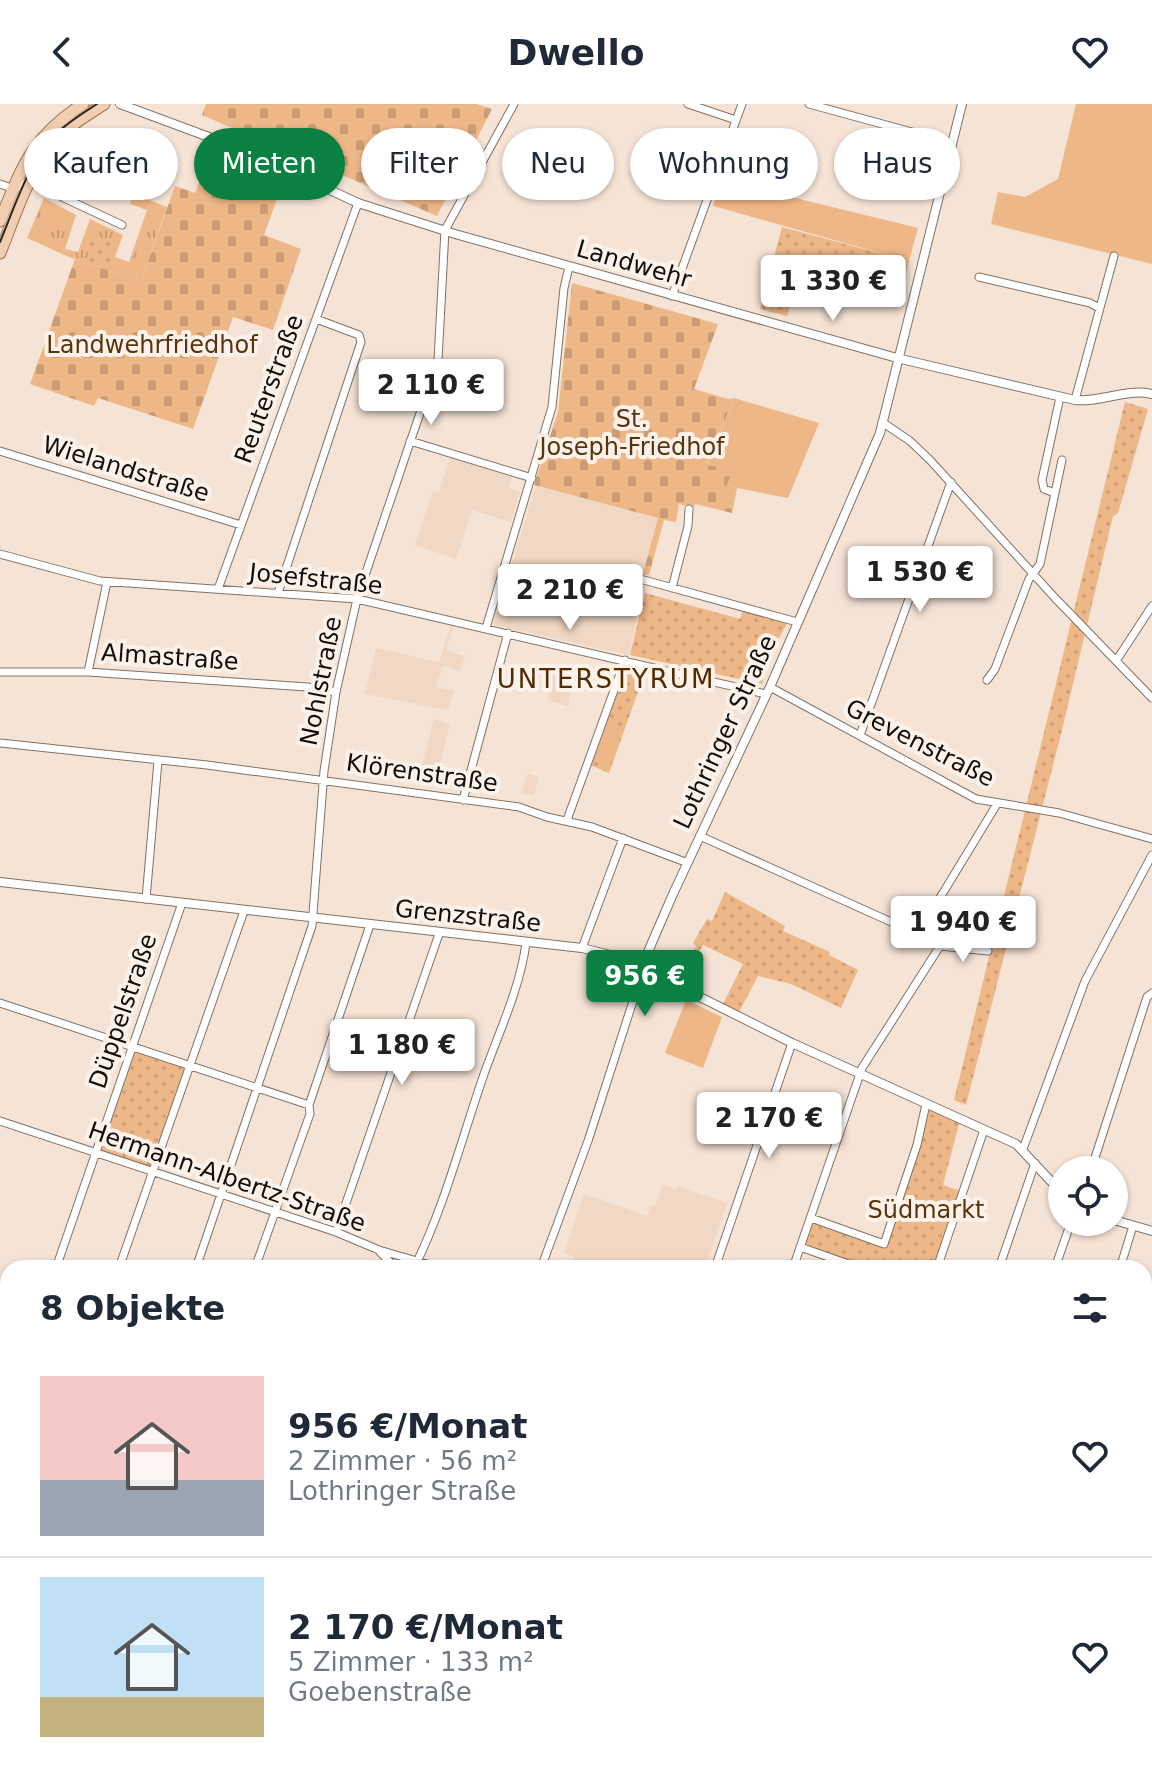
<!DOCTYPE html>
<html lang="de">
<head>
<meta charset="utf-8">
<style>
	body { margin:0; font-family:"DejaVu Sans",sans-serif; background:#f2f2f3; color:#1f2937; height:100vh; display:flex; flex-direction:column; font-size:30px; white-space:nowrap }
	* { box-sizing:border-box; margin:0 }
	p { font-size:26px; color:#747a83 }
	.icon { flex:none; width:44px; height:44px; fill:none; stroke:currentColor; stroke-width:2; stroke-linecap:round; stroke-linejoin:round }
	.map { position:relative; flex:1; overflow:hidden }
	.sheet { position:absolute; left:0px; top:1156px; width:1152px; height:514px; display:flex; flex-direction:column; background:#fff; border-radius:24px 24px 0 0; box-shadow:0 2px 6px #0004 }
	.sheet>* { flex:none }
	.guide { position:absolute; left:24px; top:24px; width:1104px; height:72px; display:flex; gap:16px }
	.tools { position:absolute; left:1048px; top:1052px; display:grid; gap:16px }
	.tools a { display:grid; place-items:center; width:80px; height:80px; border-radius:50%; background:#fff; box-shadow:0 2px 6px #0004; font-size:40px }
	.price { position:absolute; translate:-50% -68px; padding:0 18px; border-radius:8px; background:#fff; color:#222; font-size:26px; line-height:52px; filter:drop-shadow(0 2px 4px #0008) }
	.price::after { content:''; position:absolute; left:50%; top:48px; width:24px; height:18px; margin-left:-12px; background:inherit; clip-path:polygon(0 0,100% 0,50% 100%) }
	.price.current { background:#0b8043; color:#fff }
	ul { padding:0; list-style:none }
	li { display:flex; align-items:center; gap:24px; height:200px; padding:0 40px }
	li+li { border-top:2px solid #e0e1e3 }
	li span { display:grid; place-items:center; flex:none; width:224px; height:160px; border-radius:0px; color:#555 }
	li>.icon { margin-inline-start:auto }
	span .icon { width:96px; height:96px; fill:#fffc; stroke-width:1 }
	li b { font-size:34px }
	h2 { display:flex; justify-content:space-between; align-items:center; height:96px; padding:0 40px; font-size:34px }
	.tag { padding:0 28px; border-radius:36px; background:#fff; box-shadow:0 2px 6px #0004; font-size:28px; line-height:72px }
	.tag.current { background:#0b8043; color:#fff }
	header { display:flex; justify-content:space-between; align-items:center; height:104px; padding:0 40px; background:#fff; font-size:36px; font-weight:700 }
	.map>svg:first-child { display:block }
	.built { fill:#f0d8c4 }
	.grass { fill:url(#grass-tufts) }
	.cemetery { fill:url(#cemetery-stones) }
	.park { fill:url(#park-dots) }
	.garden { fill:#eeb788 }
	.lines { fill:none; stroke-linecap:round; stroke-linejoin:round }
	.pedestrian-casing { stroke:#817265; stroke-width:7 }
	.minor-casing { stroke:#817265; stroke-width:9 }
	.tertiary-casing { stroke:#817265; stroke-width:10 }
	.secondary-casing { stroke:#817265; stroke-width:12 }
	.primary-casing { stroke:#9d7654; stroke-width:13 }
	.pedestrian { stroke:#fff; stroke-width:5 }
	.minor { stroke:#fff; stroke-width:7 }
	.tertiary { stroke:#fff; stroke-width:8 }
	.secondary { stroke:#fff; stroke-width:10 }
	.primary { stroke:#f1ceb1; stroke-width:11 }
	.tram { stroke:#2c2620; stroke-width:2 }
	.rail-casing { stroke:#2c2620; stroke-width:5 }
	.rail { stroke:#fdf2e9; stroke-width:2; stroke-dasharray:6; stroke-linecap:butt }
	.labels { text-anchor:middle; dominant-baseline:central; stroke-width:8; stroke-linejoin:round; paint-order:stroke }
	.street-label { font-size:24px; fill:#130e09; stroke:#fdf2e9 }
	.park-label { font-size:24px; fill:#58340e; stroke:#fdf2e9 }
	.neighbourhood-label { font-size:26px; letter-spacing:2px; fill:#532b00; stroke:#fdf2e9 }
</style>
</head>
<body>
<header><svg class="icon" aria-label="back" viewBox="0 0 24 24"><path d="M15 5l-7 7 7 7"/></svg>Dwello<svg class="icon" aria-label="heart" viewBox="0 0 24 24"><path d="M12 20l-8-8c-3-5 5-10 8-4 3-6 11-1 8 4z"/></svg></header>
<div class="map">
<svg width="1152" height="1669" viewBox="0 0 1152 1669">
	<defs>
		<pattern id="grass-tufts" width="24" height="20" patternUnits="userSpaceOnUse" patternTransform="scale(2)"><rect width="24" height="20" fill="#eeb788"/><path d="M3 7l-1-3M5 7V3M7 7l1-3M15 17l-1-3M17 17v-4M19 17l1-3" fill="none" stroke="#cb9c74"/></pattern>
		<pattern id="cemetery-stones" width="16" height="16" patternUnits="userSpaceOnUse" patternTransform="scale(2)"><rect width="16" height="16" fill="#eeb788"/><path d="M2 7V4a2 2 0 0 1 4 0v3zM10 15v-3a2 2 0 0 1 4 0v3z" fill="#cb9c74"/></pattern>
		<pattern id="park-dots" width="8" height="8" patternUnits="userSpaceOnUse" patternTransform="scale(2)"><rect width="8" height="8" fill="#eeb788"/><path d="M2 2h.1M6 6h.1" fill="none" stroke="#cb9c74" stroke-width="1.8" stroke-linecap="round"/></pattern>
	</defs>
	<rect width="100%" height="100%" fill="#f5e3d5"/>
	<path class="built" d="M450,353L512,373L509,384L520,388L511,418L472,406L456,455L415,441L433,387L439,388Z
		M536,382L658,414L629,551L493,521Z
		M452,517H455L446,547L465,552L460,567L442,562L436,583L454,587L448,606L365,590L376,544L439,558Z
		M554,567L574,571L568,602L548,596Z
		M434,615L450,620L439,665L422,661Z
		M527,670L539,673L534,692L521,689Z
		M663,1080L676,1085L678,1082L727,1099L705,1164H571L575,1153L564,1149L584,1090L647,1112L651,1101L655,1102Z
		M1152,1457V1518L1144,1526V1465Z
		M162,1662H228L225,1669H159Z
		M933,1662H1031L1021,1669H925Z"/>
	<path class="grass" d="M59,60L167,103L141,177L69,153L27,134L44,94L76,111L65,145L78,148L90,115L123,131L115,153L129,158L147,106L130,100L131,96L124,94L123,96L71,75L72,72L56,66Z"/>
	<path class="cemetery" d="M206,0H476L492,5L437,112L202,11Z
		M213,43L285,73L264,131L301,145L273,226L233,213L193,325L98,294L94,302L30,280L75,155L141,177L175,82L195,89Z
		M572,179L718,220L694,285L728,295L734,294L707,360L733,366L727,382L737,384L732,409L695,400L694,404L679,400L676,418L664,416L649,471L643,470L658,414L534,381L558,308Z"/>
	<path class="park" d="M782,123L909,157L902,185L803,159L787,212L760,205Z
		M90,134H112L114,148L110,165L88,156Z
		M1125,298L1148,305L1118,409L1113,412L1061,630L966,1001L954,996Z
		M645,489L740,515L743,506L788,518L770,550L762,580L630,551Z
		M626,564L645,568L609,669L590,661Z
		M725,788L785,822L783,827L830,848L829,851L858,866L841,904L791,880L758,872L737,912L721,904L743,860L703,841L696,853L691,851L696,842L693,839L707,815L712,817Z
		M133,943L191,962L151,1067L95,1049Z
		M926,1000L960,1016L943,1081L963,1088L935,1164H866L804,1144L811,1114L884,1140Z"/>
	<path class="garden" d="M1076,0H1152V160L991,120L998,88L1025,93L1058,75Z
		M722,76L918,124L909,157L713,102Z
		M734,294L819,319L788,394L727,382L732,366L707,361Z
		M607,618L624,624L611,656L595,650Z
		M686,896L722,913L703,964L665,949Z"/>
	<g class="lines">
		<g class="pedestrian-casing">
			<path id="pedestrian" d="M0,1271L8,1272
				M333,1669L338,1662"/>
		</g>
		<g class="minor-casing">
			<path id="minor" d="M688,0L736,16
				M809,0L952,39
				M30,74L64,94L122,121
				M0,80L14,85L30,76
				M979,173L1090,199L1099,204
				M672,192L742,0
				M1075,296L1114,152
				M882,318L910,337L930,356L1055,494L1152,594
				M410,337L532,374
				M0,347L241,421
				M1055,389L1062,356
				M0,450L100,477L357,495L766,590
				M640,475L797,518
				M672,484L688,422L689,405
				M218,485L358,99
				M278,489L361,238L359,231L316,215
				M486,524L552,303L564,184L569,163
				M1116,557L1152,502
				M0,568H88L307,583L336,588
				M88,568L107,478
				M987,576L995,565L1029,475L1040,460L1055,389L1044,385L1042,376L1060,293
				M770,583L976,695L1059,709L1152,735
				M860,631L951,378
				M0,639L207,661L519,703L547,713L592,723L688,759
				M463,696L508,529
				M567,716L625,556
				M700,732L918,830
				M146,795L158,657
				M940,842L988,847
				M582,844L623,734
				M0,899L309,1001
				M0,1017L336,1128L379,1146L441,1164
				M1023,1045L1085,877L1152,751
				M1091,1066L1147,893L1152,889
				M811,1114L884,1140L917,1041L926,1000
				M336,1128L439,830
				M800,1143L860,1164
				M380,1148L396,1164
				M1121,1161L1133,1122
				M56,1164L182,799
				M119,1164L244,807
				M196,1164L312,822L324,667L336,588L357,495L438,256L445,126L514,0
				M255,1164L310,1010L309,1001L370,821
				M414,1164C444,1104 461,1037 483,973C498,930 520,885 526,839
				M541,1164L588,1037L643,866
				M715,1164L792,939
				M793,1164L862,964L940,842L918,830L997,700
				M937,1164L984,1026
				M999,1164L1035,1059
				M1055,1164L1071,1118
				M0,1324L8,1301
				M1144,1399L1152,1402
				M0,1421L8,1424
				M1144,1426L1152,1419
				M0,1506L8,1484
				M1144,1543L1152,1536
				M716,1662L736,1669
				M1102,1662L1107,1669
				M80,1669L83,1662
				M152,1669L154,1662
				M236,1669L238,1662
				M425,1669L430,1662
				M496,1669L499,1662
				M540,1669L542,1662
				M619,1669L622,1662
				M758,1669L761,1662
				M823,1669L825,1662
				M880,1669L883,1662"/>
		</g>
		<g class="tertiary-casing">
			<path id="tertiary" d="M120,0L244,46L358,99L455,130L897,254L1075,296C1101,299 1125,284 1152,290
				M0,778L582,844L614,852L632,859L792,939L1016,1040L1062,1089
				M643,866L647,850L673,790L770,583L880,329L962,0
				M1114,1116L1152,1127"/>
		</g>
		<g class="secondary-casing">
			<path id="secondary" d="M0,1651L8,1654
				M32,1662L51,1669"/>
		</g>
		<g class="primary-casing">
			<path id="primary" d="M0,117C22,63 31,34 83,0
				M0,149C15,112 28,68 55,38C68,22 87,11 104,0"/>
		</g>
		<use href="#pedestrian" class="pedestrian"/>
		<use href="#minor" class="minor"/>
		<use href="#tertiary" class="tertiary"/>
		<use href="#secondary" class="secondary"/>
		<use href="#primary" class="primary"/>
		<path class="tram" d="M0,138C15,102 28,59 56,30C68,18 83,9 97,0"/>
		<g class="rail-casing">
			<path id="rail" d="M1144,1470L1152,1462
				M1144,1510L1152,1502
				M1144,1603L1152,1601
				M930,1669L938,1662
				M957,1669L967,1662
				M983,1669L991,1662
				M1005,1669L1017,1662"/>
		</g>
		<use href="#rail" class="rail"/>
	</g>
	<g class="labels">
		<g class="street-label">
			<text transform="translate(634 160) rotate(16)">Landwehr</text>
			<text transform="translate(269 285) rotate(-70)">Reuterstraße</text>
			<text transform="translate(126 365) rotate(17)">Wielandstraße</text>
			<text transform="translate(316 475) rotate(6)">Josefstraße</text>
			<text transform="translate(170 553) rotate(4)">Almastraße</text>
			<text transform="translate(321 577) rotate(-79)">Nohlstraße</text>
			<text transform="translate(725 628) rotate(-65)">Lothringer Straße</text>
			<text transform="translate(920 639) rotate(27)">Grevenstraße</text>
			<text transform="translate(422 669) rotate(8)">Klörenstraße</text>
			<text transform="translate(468 812) rotate(6)">Grenzstraße</text>
			<text transform="translate(123 907) rotate(-71)">Düppelstraße</text>
			<text transform="translate(227 1073) rotate(19)">Hermann-Albertz-Straße</text>
		</g>
		<g class="park-label">
			<text x="152" y="241">Landwehrfriedhof</text>
			<text x="632" y="315">St.<tspan x="632" dy="28">Joseph-Friedhof</tspan></text>
			<text x="926" y="1106">Südmarkt</text>
		</g>
		<g class="neighbourhood-label">
			<text x="606" y="575">UNTERSTYRUM</text>
		</g>
	</g>
</svg>
<div class="tools">
<a><svg class="icon" aria-label="locate" viewBox="0 0 24 24"><circle cx="12" cy="12" r="6"/><path d="M12 2v4M12 18v4M2 12h4M18 12h4"/></svg></a>
</div>
<b class="price" style="left:833px;top:219px">1 330 €</b>
<b class="price" style="left:431px;top:323px">2 110 €</b>
<b class="price" style="left:920px;top:510px">1 530 €</b>
<b class="price" style="left:570px;top:528px">2 210 €</b>
<b class="price" style="left:963px;top:860px">1 940 €</b>
<b class="price current" style="left:645px;top:914px">956 €</b>
<b class="price" style="left:402px;top:983px">1 180 €</b>
<b class="price" style="left:769px;top:1056px">2 170 €</b>
<div class="guide">
<a class="tag">Kaufen</a>
<a class="tag current">Mieten</a>
<a class="tag">Filter</a>
<a class="tag">Neu</a>
<a class="tag">Wohnung</a>
<a class="tag">Haus</a>
</div>
<section class="sheet">
<h2>8 Objekte<svg class="icon" aria-label="filters" viewBox="0 0 24 24"><path d="M4 7h16M4 17h16"/><circle cx="9" cy="7" r="2"/><circle cx="15" cy="17" r="2"/></svg></h2>
<ul>
<li><span style="background:linear-gradient(#f6c9c9 65%,#9aa5b1 0)"><svg class="icon" aria-label="home" viewBox="0 0 24 24"><path d="M3 11l9-7 9 7M6 9v11h12V9"/></svg></span><div><b>956 €/Monat</b><p>2 Zimmer · 56 m²</p><p>Lothringer Straße</p></div><svg class="icon" aria-label="heart" viewBox="0 0 24 24"><path d="M12 20l-8-8c-3-5 5-10 8-4 3-6 11-1 8 4z"/></svg></li>
<li><span style="background:linear-gradient(#bfe0f5 75%,#c2b280 0)"><svg class="icon" aria-label="home" viewBox="0 0 24 24"><path d="M3 11l9-7 9 7M6 9v11h12V9"/></svg></span><div><b>2 170 €/Monat</b><p>5 Zimmer · 133 m²</p><p>Goebenstraße</p></div><svg class="icon" aria-label="heart" viewBox="0 0 24 24"><path d="M12 20l-8-8c-3-5 5-10 8-4 3-6 11-1 8 4z"/></svg></li>
</ul>
</section>
</div>
</body>
</html>
